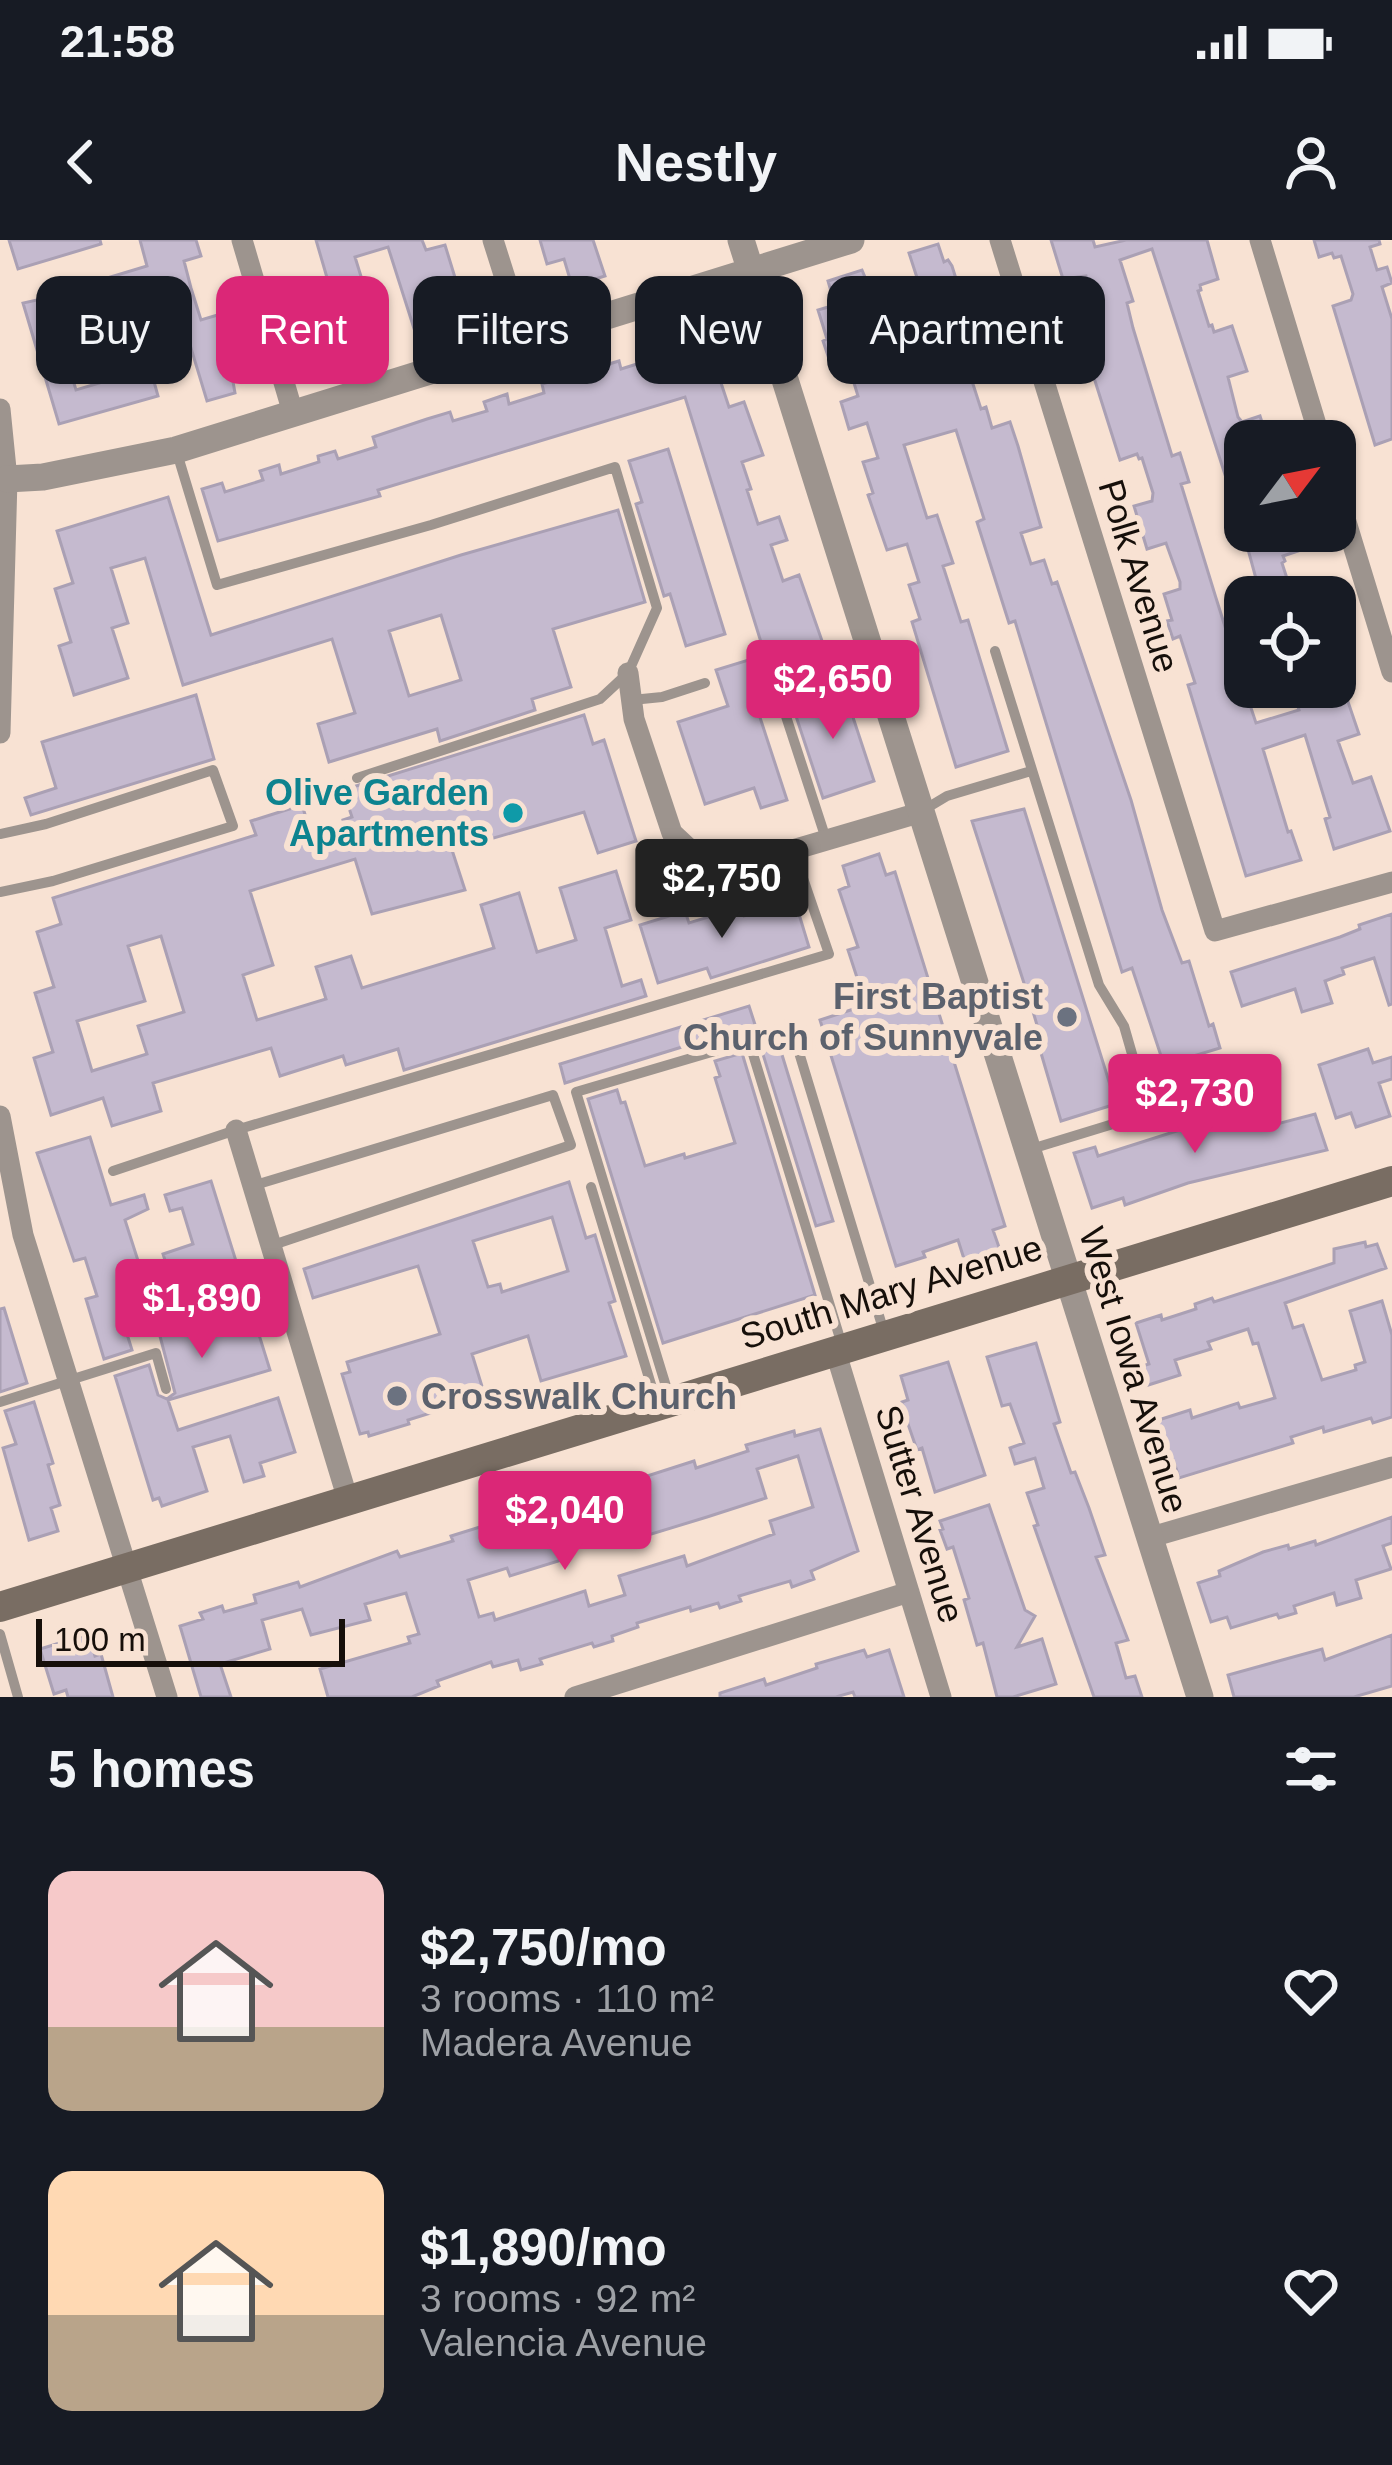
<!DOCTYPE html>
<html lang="en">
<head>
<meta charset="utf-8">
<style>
	body { margin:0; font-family:Arial,sans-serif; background:#20242c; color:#f1f3f6; height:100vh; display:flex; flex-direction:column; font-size:45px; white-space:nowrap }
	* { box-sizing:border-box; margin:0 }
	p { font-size:39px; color:#9ea1a6 }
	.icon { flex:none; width:66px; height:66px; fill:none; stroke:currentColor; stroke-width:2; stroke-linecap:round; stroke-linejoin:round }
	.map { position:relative; height:1457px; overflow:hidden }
	.panel { display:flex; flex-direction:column; background:#171b24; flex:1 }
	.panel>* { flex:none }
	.hud { position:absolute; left:36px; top:36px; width:1320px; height:108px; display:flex; gap:24px }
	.needle { width:78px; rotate:58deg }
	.buttons { position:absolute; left:1224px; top:180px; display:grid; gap:24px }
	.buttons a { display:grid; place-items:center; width:132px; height:132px; border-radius:24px; background:#171b24; box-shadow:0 3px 9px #0004; font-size:60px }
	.scale { position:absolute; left:36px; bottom:30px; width:309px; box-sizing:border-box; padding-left:12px; border:6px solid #160f0a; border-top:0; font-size:33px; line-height:42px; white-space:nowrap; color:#160f0a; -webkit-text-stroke:9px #f8e2d3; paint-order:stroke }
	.price { position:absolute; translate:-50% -102px; padding:0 27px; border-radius:12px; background:#db2777; color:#fff; font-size:39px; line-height:78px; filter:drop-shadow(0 3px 6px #0008) }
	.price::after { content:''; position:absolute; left:50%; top:72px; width:36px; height:27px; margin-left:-18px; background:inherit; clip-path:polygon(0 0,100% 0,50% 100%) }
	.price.on { background:#222; color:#fff }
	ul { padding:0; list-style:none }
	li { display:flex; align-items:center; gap:36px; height:300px; padding:0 48px }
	li span { display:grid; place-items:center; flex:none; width:336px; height:240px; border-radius:24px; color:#555 }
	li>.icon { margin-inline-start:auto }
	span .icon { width:144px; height:144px; fill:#fffc; stroke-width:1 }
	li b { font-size:51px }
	h2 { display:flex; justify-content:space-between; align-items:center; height:144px; padding:0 48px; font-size:51px }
	.tag { padding:0 42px; border-radius:24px; background:#171b24; box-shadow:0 3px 9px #0004; font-size:42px; line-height:108px }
	.tag.on { background:#db2777; color:#fff }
	.status { display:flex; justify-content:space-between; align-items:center; height:84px; padding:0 60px; background:#171b24; direction:ltr }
	.status svg { height:33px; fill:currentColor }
	header { display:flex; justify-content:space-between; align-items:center; height:156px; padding:0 48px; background:#171b24; font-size:54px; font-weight:700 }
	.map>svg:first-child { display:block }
	.building { fill:#c5bacf; stroke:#aaa0b4; stroke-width:3; fill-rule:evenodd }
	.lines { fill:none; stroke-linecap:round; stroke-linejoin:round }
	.service { stroke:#9d948e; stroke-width:10 }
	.minor { stroke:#9d948e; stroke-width:21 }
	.tertiary { stroke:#9d948e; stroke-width:27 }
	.secondary { stroke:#796d63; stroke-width:30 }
	.culture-dot { fill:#0f9aa8; stroke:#f8e2d3; stroke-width:4.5 }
	.worship-dot { fill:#6b7280; stroke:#f8e2d3; stroke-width:4.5 }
	.labels { text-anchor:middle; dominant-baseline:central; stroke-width:12; stroke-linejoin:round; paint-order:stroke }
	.street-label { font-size:36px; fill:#160f0a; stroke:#f8e2d3 }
	.culture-label { font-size:36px; font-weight:bold; fill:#0d838f; stroke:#f8e2d3; text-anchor:end }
	.worship-label { font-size:36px; font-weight:bold; fill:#5b616d; stroke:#f8e2d3; text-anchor:end }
</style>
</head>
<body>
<div class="status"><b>21:58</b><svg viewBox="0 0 49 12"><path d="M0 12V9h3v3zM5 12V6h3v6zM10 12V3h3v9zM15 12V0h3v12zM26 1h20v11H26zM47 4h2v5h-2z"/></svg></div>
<header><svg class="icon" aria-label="back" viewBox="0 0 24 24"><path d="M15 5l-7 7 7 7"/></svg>Nestly<svg class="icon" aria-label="person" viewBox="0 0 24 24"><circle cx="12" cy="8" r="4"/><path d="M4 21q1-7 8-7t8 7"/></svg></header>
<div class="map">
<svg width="1392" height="1457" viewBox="0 0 1392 1457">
	<rect width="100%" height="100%" fill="#f8e2d3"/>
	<path class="building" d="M9,0H100L101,4L18,29Z
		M140,0H196L201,16L184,21L191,48L201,80L221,74L235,153L207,161L191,108L148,120L158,156L59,184L23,63L96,47L94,42L147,26ZM104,73L123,136L76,150L57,87Z
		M316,0H422L426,10L445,5L461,57L440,63L448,89L417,98L388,7L355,17L384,111L353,120L345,92L323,99L308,47L328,41Z
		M540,0H593L605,36L572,46L564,19L547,24Z
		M1051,0H1093L1095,7L1126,0H1207L1218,39L1200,45L1201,50L1198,51L1209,86L1212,85L1214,92L1232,86L1247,131L1228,137L1238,177L1242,182L1260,176L1268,201H1245V283L1241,284L1152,9L1120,20L1133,61L1127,63L1133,88L1172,216L1180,213L1189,242L1181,244L1216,358L1239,431L1245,429V450L1256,483L1299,470L1292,447H1323L1325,452L1343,447L1359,494L1338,501L1353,543L1371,537L1390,591L1334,609L1325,579L1330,577L1305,495L1263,509L1288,592L1291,591L1301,620L1246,636L1188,445L1195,443L1180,396L1173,399L1167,381L1172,380L1164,354L1180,349V342L1166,303L1147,309L1134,266L1152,261L1153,253L1142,218L1139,219L1137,214L1120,220L1077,84L1095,78L1086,36L1063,39Z
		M1314,0H1379L1380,4L1370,7L1377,30L1387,27L1392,43L1382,47L1392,79V199L1375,205L1333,66L1351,60L1353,54L1341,16L1334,18L1332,13L1319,17Z
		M938,4L944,22L948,20L952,26L962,58L969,56L978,84L990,132L971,138L981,169L986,167L992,188L1010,182L1018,206L1041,287L1021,293L1031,324L1044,320L1052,344L1057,342L1131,560L1162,670L1182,723L1189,721L1209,786L1213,784L1220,808L1164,825L1132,728L1122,732L1015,381L1009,383L977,282L984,279L956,190L904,205L927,278L937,275L953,323L943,326L961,382L968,380L1008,511L956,527L912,382L920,379L909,345L919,342L907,304L887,310L868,255L873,253L863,222L878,218L867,183L849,189L841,162L858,156L846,117L830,122L823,101L827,99L818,70L835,65L828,41L862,30L882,78L876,80L887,115L925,104L910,56L922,53L909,13Z
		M689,87L695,105L727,99L736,125L717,131L729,167L744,162L763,215L742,222L751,249L747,250L758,284L779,277L787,300L771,305L783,341L799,335L828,418L749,444L787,560L761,568L754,548L705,564L678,482L728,466L716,430L765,415L685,157L378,250L380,256L218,301L202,249L222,243L225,252L263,240L260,231L279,225L281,234L319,222L318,216L335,211L338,219L376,207L373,197L427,179L450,172L453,181L487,171L484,162L507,154L509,164L544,153L542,144L619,121L621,129L672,113L666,94Z
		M668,209L725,394L686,406L670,354L664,356L636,264L642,262L629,221Z
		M168,257L211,395L461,315L618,270L645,362L553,389L571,447L532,459L535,470L440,501L437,489L329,522L318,484L355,473L332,399L183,445L145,318L111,328L128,383L112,388L128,438L74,455L59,406L71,402L55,349L73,343L57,291ZM441,375L461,440L409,456L389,391Z
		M1243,291H1295L1301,310L1283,316L1285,321L1282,323L1293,357H1261Z
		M843,447L874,541L823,558L792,464Z
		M196,455L214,519L31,575L25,558L56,548L42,502Z
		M584,475L593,504L604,500L636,601L598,613L584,572L452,610L465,650L372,674L355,619L250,651L273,725L243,735L257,780L326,759L316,727L351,716L362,748L494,708L481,665L519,653L537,712L576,700L560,648L616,631L631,680L605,688L622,746L641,740L646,756L404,830L398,809L346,825L343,816L280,836L271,808L153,843L161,871L112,886L103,858L51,875L34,818L53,812L35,753L54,747L37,692L61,684L53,658L256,595L251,581L302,565L315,606L348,596L343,580L352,577L343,550ZM161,696L184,772L138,786L147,814L92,831L77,781L145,761L128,706Z
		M1024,569L1116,864L1061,881L1036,796L1040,795L1031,765L972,581Z
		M879,614L886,635L895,632L1005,986L993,990L1000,1010L965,1022L958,1000L923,1012L925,1017L896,1026L820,780L866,765L848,710L858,707L839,650L849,646L843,626Z
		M795,661L809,707L711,738L707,728L658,743L640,685L685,671L689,683L741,667L744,676Z
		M1392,674V764L1389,765L1374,718L1342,728L1344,734L1325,741L1332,763L1302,772L1295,749L1242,766L1231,732L1340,697L1360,689L1359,685Z
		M749,766L759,797L775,792L833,981L816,986L758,798L752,792L709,803L708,799L565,843L560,824Z
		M1368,809L1373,823L1392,817V839L1379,843L1390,876L1356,887L1351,873L1336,878L1319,825Z
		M742,813L815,1055L663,1103L588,859L617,850L621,863L625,862L645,926L684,914L685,918L735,903L715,838L720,836L715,821Z
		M1255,866L1265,887L1315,874L1327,910L1188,943L1125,965L1123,958L1092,968L1074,913L1095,907L1098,916Z
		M90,897L111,965L144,955L148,969L125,980L141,1030L129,1034L141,1072L122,1078L132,1110L104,1119L86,1059L97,1056L85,1018L74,1021L37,913Z
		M211,941L270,1130L168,1160L178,1190L278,1158L295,1212L260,1223L264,1236L244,1242L230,1196L193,1207L207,1251L162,1266L159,1258L153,1260L115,1136L149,1125L158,1155L167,1159L175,1153L152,1066L177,1058L163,1014L193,1004L182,968L170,971L165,955Z
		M569,942L586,998L595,995L615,1061L609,1063L626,1116L541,1141L528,1096L472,1114L485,1156L408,1180L409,1184L369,1196L368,1192L360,1194L342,1134L350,1132L347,1122L440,1094L418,1026L313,1058L304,1029ZM552,977L568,1031L502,1052L500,1044L488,1047L473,1001Z
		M1365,1002L1366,1007L1377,1004L1386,1028L1285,1063L1293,1088L1303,1085L1322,1140L1356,1130L1355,1125L1365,1122L1350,1071L1382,1061L1392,1095V1177L1373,1183L1371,1178L1324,1192L1323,1187L1291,1197L1293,1203L1179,1238L1174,1222L1163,1226L1149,1183L1190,1170L1192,1178L1238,1163L1240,1168L1275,1158L1258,1103L1253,1104L1248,1089L1208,1102L1211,1109L1175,1120L1180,1135L1145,1146L1139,1127L1149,1124L1136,1083L1161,1075L1162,1080L1196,1069L1195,1064L1212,1058L1214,1062L1334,1023V1009Z
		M4,1068L27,1143L0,1152V1069Z
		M1036,1103L1060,1182L1054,1184L1071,1233L1075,1232L1089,1268L1105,1315L1096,1317L1128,1400L1116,1403L1126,1438L1135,1436L1142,1457H1094L1034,1286L1038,1285L1027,1253L1044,1248L1035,1218L1015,1224L1010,1208L1024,1203L1010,1164L1002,1166L987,1117Z
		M948,1122L985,1235L935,1252L922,1208L917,1210L908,1184L902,1162L908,1160L901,1136Z
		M34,1162L53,1223L48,1225L60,1265L51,1268L58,1291L29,1300L3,1208L16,1204L5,1171Z
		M820,1189L858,1311L811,1331L814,1339L792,1347L790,1341L739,1356L741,1361L720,1368L718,1363L691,1371L690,1367L637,1383L638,1387L612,1396L613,1401L594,1407L592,1403L540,1419L542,1424L521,1430L518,1420L493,1427L491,1422L437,1441L439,1446L412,1457H328L320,1429L410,1403L408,1397L419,1394L406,1353L365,1364L370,1380L311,1395L302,1369L262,1380L270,1409L220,1424L231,1457H201L180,1386L203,1379L200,1373L222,1366L224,1372L256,1363L254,1355L298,1342L300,1347L397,1311L400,1317L453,1301L451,1296L496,1282L498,1288L549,1271L548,1267L648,1241L647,1236L694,1221L696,1228L748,1211L746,1205L794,1191L795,1196ZM798,1216L813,1267L770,1281L774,1294L687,1326L684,1316L619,1336L625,1355L589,1366L585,1351L495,1380L493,1373L479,1377L468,1340L507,1328L510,1336L568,1318L559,1290L599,1278L609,1307L707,1277L766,1258L757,1229Z
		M989,1265L1025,1370L1035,1376L1017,1407L1042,1399L1056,1444L1013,1457H997L983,1403L977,1405L964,1360L969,1358L953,1307L947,1309L940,1290L943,1289L940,1281Z
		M1392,1277V1303L1383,1306L1391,1329L1356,1340L1361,1358L1337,1365L1334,1353L1294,1366L1296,1373L1279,1378L1277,1374L1231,1388L1227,1377L1211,1382L1198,1343L1220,1336L1219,1331L1263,1312L1288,1305L1289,1309L1315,1301L1316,1305Z
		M89,1394L95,1416L101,1414L113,1457H68L66,1450L54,1454L40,1409Z
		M1392,1395V1446L1354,1457H1234L1228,1435L1322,1409L1325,1420Z
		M864,1410L867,1417L889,1410L904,1457H855L853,1452L836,1457H720V1453L764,1439L766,1445L817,1428L816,1424Z"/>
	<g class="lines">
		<path class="service" d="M177,213L217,345L431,285L615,227L657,368L628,433L600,459L357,538
			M995,411L1099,745L1124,786L1149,873L1028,910
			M632,460L662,457L705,443
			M922,571L947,556L1031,531
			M0,594L46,584L213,530L233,586L53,641L0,652
			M826,599L780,458L873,427
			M794,796L884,1092
			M1149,873L1245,843
			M113,931L236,890L829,714L793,609
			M252,946L553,855L571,905L270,1006
			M591,947L656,1161
			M669,1156L576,852L749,801L842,1105
			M0,1162L156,1113L166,1149
			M0,1394L18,1457"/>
		<path class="minor" d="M242,0L293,173
			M493,0L525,101
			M1000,0L1215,691L1392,642
			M1260,0L1321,201
			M0,169L7,239L0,493
			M1335,246L1392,432
			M628,433L634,479L672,593L704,623L745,624L922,572
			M0,876L23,995L167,1457
			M236,890L348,1260
			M835,1110L941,1457
			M1148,1298L1392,1227
			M575,1457L909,1352"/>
		<path class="tertiary" d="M741,0L1200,1457
			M7,239L43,237L176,210L851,0"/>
		<path class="secondary" d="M0,1367L1392,941"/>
	</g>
	<circle class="culture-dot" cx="513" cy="573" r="12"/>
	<g class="worship-dot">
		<circle cx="1067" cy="777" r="12"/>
		<circle cx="397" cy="1156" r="12"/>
	</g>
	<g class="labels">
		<g class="street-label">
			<text transform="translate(1139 336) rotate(73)">Polk Avenue</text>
			<text transform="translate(891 1052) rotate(-17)">South Mary Avenue</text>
			<text transform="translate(1134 1130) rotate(73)">West Iowa Avenue</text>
			<text transform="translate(920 1274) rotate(73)">Sutter Avenue</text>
		</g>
		<g class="culture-label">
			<text x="489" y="552">Olive Garden<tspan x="489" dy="41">Apartments</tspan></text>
		</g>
		<g class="worship-label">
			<text x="1043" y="756">First Baptist<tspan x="1043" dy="41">Church of Sunnyvale</tspan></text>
			<text x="421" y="1156" text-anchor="start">Crosswalk Church</text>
		</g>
	</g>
</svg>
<div class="buttons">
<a><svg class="needle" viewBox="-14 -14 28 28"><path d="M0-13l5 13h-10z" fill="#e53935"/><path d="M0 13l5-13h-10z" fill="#9ea1a6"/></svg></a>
<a><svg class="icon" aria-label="locate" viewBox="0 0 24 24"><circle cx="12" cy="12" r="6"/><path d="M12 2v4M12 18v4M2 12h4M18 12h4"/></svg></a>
</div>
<div class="scale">100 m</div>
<b class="price" style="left:833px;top:502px">$2,650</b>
<b class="price on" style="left:722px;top:701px">$2,750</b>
<b class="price" style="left:1195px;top:916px">$2,730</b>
<b class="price" style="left:202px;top:1121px">$1,890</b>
<b class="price" style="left:565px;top:1333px">$2,040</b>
<div class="hud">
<a class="tag">Buy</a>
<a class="tag on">Rent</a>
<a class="tag">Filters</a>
<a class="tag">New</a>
<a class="tag">Apartment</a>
</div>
</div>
<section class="panel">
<h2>5 homes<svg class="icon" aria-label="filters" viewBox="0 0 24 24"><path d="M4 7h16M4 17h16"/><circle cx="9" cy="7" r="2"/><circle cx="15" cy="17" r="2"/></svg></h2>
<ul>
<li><span style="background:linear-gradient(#f6c9c9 65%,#b9a48a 0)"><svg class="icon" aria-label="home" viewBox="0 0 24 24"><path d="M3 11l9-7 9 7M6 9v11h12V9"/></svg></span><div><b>$2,750/mo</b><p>3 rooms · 110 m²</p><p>Madera Avenue</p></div><svg class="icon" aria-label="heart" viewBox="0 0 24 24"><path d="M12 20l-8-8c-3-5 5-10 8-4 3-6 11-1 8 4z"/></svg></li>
<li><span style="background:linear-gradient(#ffd9b3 60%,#b9a48a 0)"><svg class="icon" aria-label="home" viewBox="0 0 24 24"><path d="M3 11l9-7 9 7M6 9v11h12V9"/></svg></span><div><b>$1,890/mo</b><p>3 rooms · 92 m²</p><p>Valencia Avenue</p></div><svg class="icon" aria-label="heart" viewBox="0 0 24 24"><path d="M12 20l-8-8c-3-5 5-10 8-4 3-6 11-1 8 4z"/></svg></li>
</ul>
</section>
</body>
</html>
